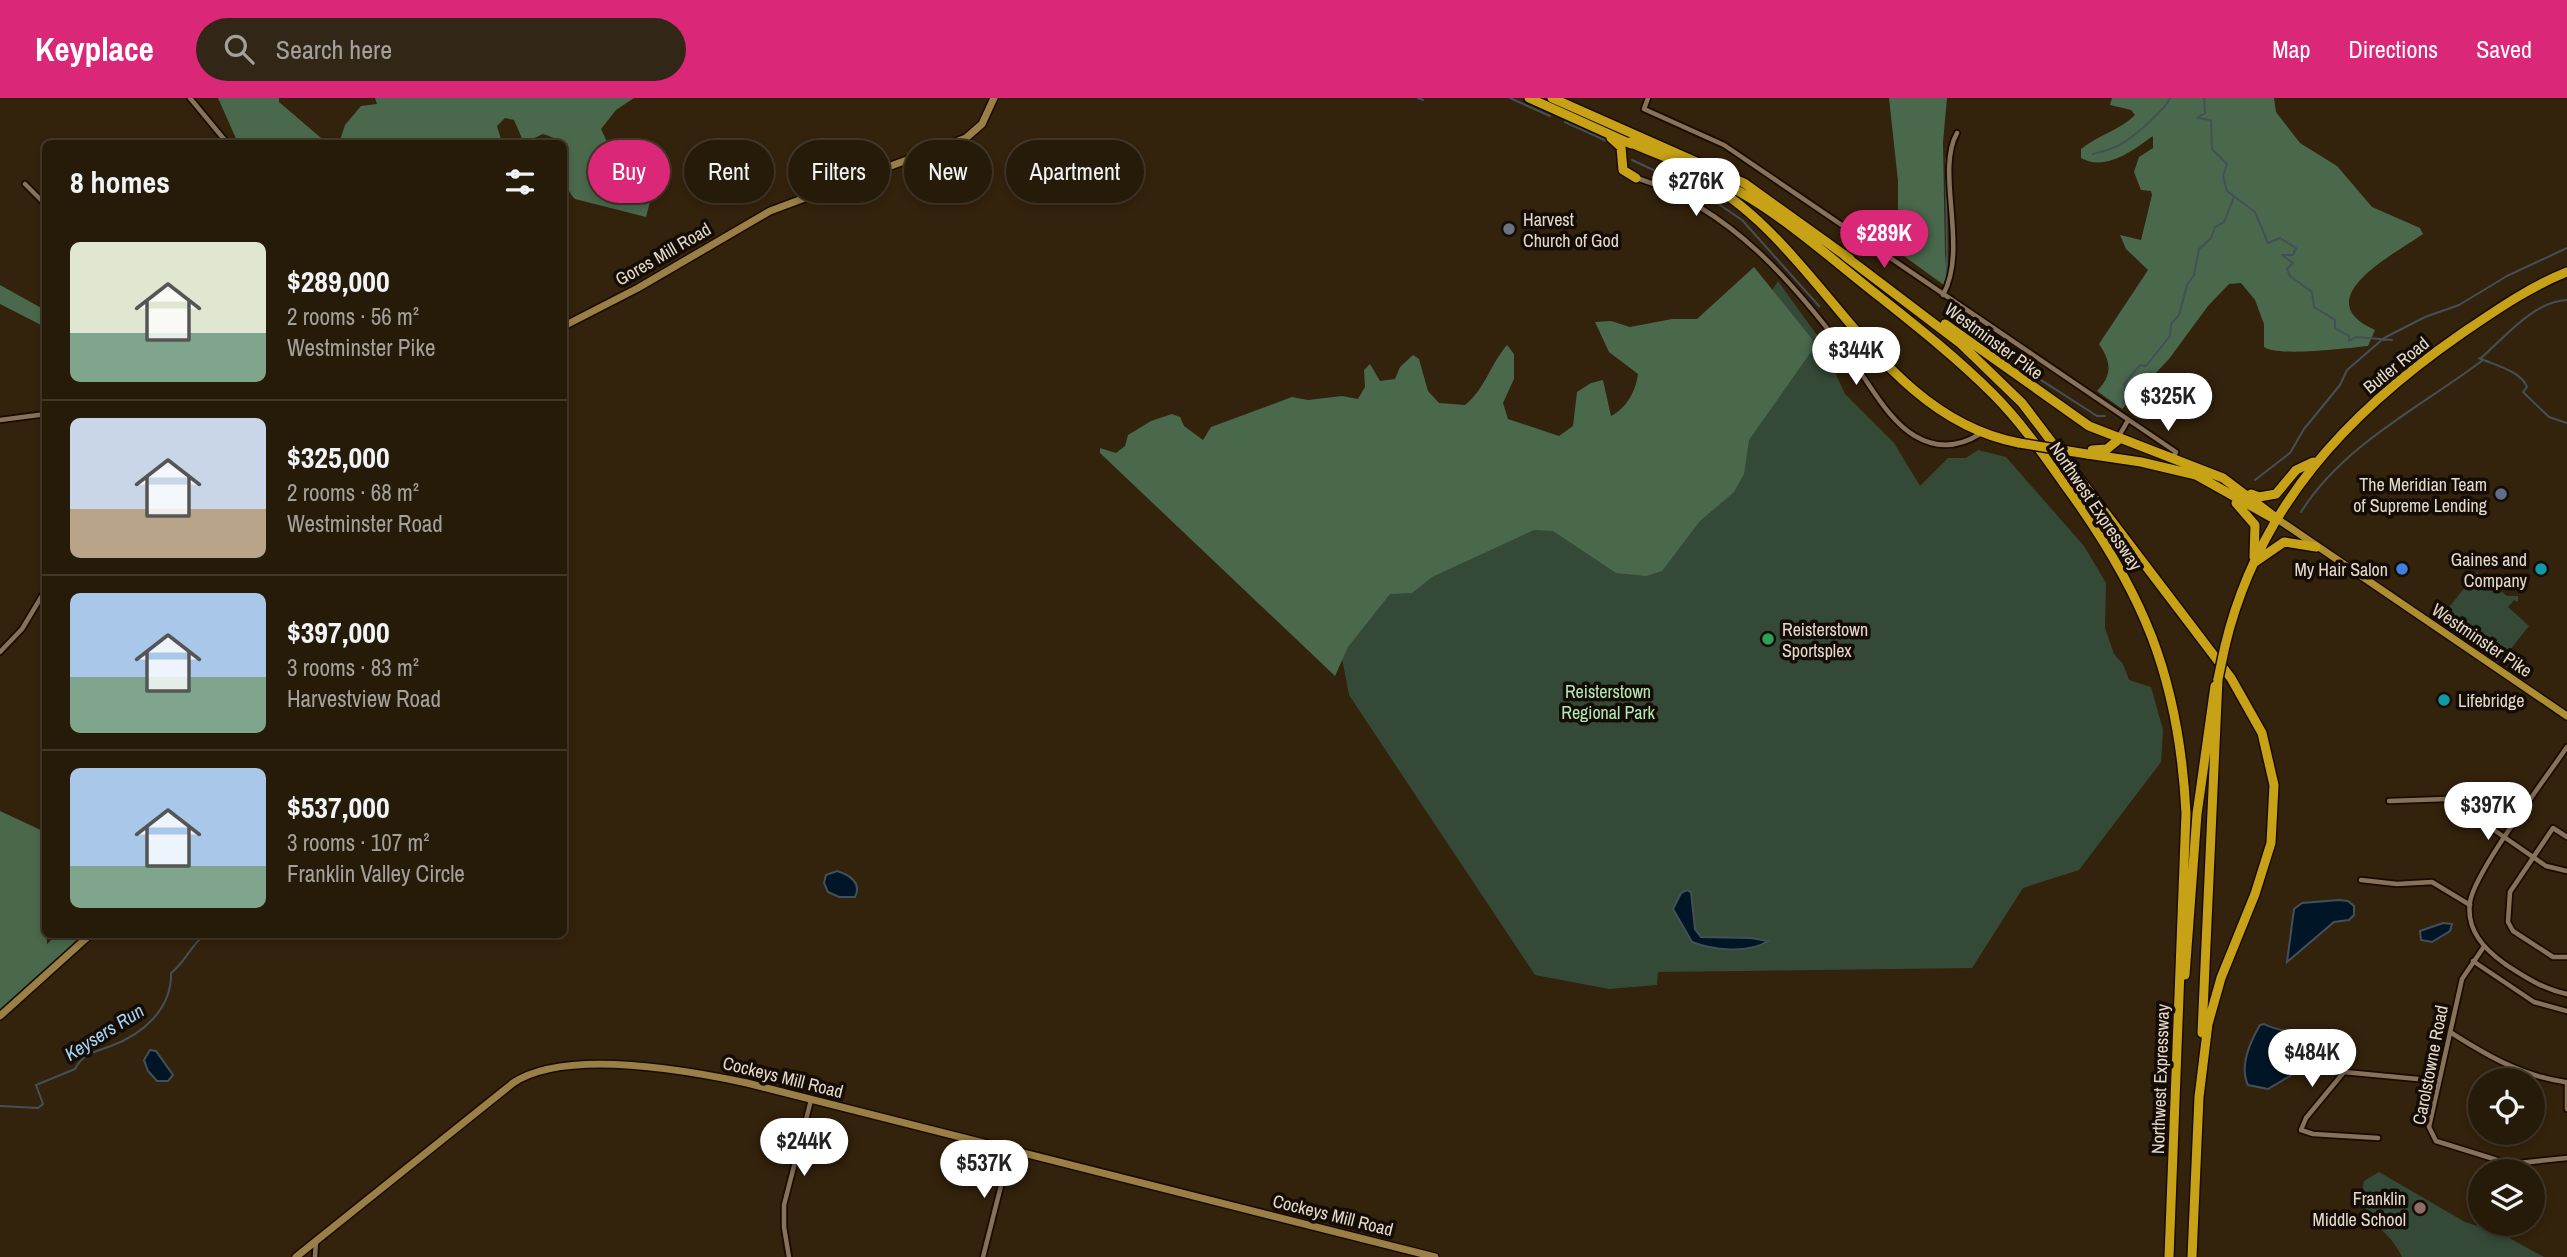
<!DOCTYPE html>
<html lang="en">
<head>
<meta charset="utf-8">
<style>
	body { margin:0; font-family:"Archivo Narrow",sans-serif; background:#322717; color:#f1f3f6; height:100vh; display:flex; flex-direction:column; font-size:26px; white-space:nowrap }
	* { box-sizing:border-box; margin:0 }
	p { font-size:23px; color:#a4a19c }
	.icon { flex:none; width:38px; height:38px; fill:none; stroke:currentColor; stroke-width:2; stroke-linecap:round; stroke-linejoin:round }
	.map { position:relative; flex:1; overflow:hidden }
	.drawer { position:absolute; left:42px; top:42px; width:525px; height:798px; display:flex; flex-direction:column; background:#261a09; border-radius:10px; box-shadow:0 4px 10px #0003,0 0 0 2px #42382a }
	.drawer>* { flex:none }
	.guide { position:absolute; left:588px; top:42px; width:665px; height:63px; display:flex; gap:14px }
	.fabs { position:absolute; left:2468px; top:970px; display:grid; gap:14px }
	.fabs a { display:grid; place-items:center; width:77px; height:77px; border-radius:50%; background:#261a09; box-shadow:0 4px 10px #0003,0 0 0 2px #42382a; font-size:35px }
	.price { position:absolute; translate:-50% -60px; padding:0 16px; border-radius:24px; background:#fff; color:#222; font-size:23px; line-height:46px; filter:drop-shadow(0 2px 4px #0008) }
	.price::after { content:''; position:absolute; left:50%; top:42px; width:21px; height:16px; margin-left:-10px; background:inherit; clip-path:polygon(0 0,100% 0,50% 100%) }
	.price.active { background:#db2777; color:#fff }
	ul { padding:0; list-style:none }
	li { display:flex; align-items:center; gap:21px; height:175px; padding:0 28px }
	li+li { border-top:2px solid #42382a }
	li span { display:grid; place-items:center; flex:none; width:196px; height:140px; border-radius:10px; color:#555 }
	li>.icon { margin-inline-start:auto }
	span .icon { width:84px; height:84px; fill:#fffc; stroke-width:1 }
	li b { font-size:30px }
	h2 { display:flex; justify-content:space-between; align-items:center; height:84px; padding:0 28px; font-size:30px }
	.chip { padding:0 24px; border-radius:32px; background:#261a09; box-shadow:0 4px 10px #0003,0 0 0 2px #42382a; font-size:24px; line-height:63px }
	.chip.active { background:#db2777; color:#fff }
	header { display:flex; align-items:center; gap:42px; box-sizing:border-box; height:98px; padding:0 35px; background:#db2777; color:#fff }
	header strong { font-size:33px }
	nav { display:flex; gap:38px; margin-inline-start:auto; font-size:24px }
	.search { width:490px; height:63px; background:#322717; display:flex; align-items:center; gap:18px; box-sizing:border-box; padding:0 24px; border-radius:38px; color:#a4a19c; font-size:26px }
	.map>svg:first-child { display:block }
	.green { fill:#344a37 }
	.forest { fill:#49684c }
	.water { fill:#001627; stroke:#445058; stroke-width:2 }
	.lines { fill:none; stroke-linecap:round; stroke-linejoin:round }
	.stream { stroke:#445058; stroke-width:2 }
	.street-casing { stroke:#1a0b00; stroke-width:8 }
	.secondary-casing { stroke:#1a0b00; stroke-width:10 }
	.primary-casing { stroke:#1a0b00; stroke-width:10 }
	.highway-casing { stroke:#1a0b00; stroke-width:12 }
	.street { stroke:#87725a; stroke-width:4.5 }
	.secondary { stroke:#9a8046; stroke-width:7 }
	.primary { stroke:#ad8f31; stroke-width:7 }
	.highway { stroke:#c7a216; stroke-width:9 }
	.highway-bridge-casing { stroke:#1a0b00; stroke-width:12; stroke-linecap:butt }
	.highway-bridge { stroke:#c7a216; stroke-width:9 }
	.worship-dot { fill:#6b7280; stroke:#150d05; stroke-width:2.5 }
	.service-dot { fill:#5c6f8a; stroke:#150d05; stroke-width:2.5 }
	.shop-dot { fill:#3f7fe0; stroke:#150d05; stroke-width:2.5 }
	.culture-dot { fill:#0f9aa8; stroke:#150d05; stroke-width:2.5 }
	.leisure-dot { fill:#2e9e5b; stroke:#150d05; stroke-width:2.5 }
	.education-dot { fill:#8d6e63; stroke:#150d05; stroke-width:2.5 }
	.labels { text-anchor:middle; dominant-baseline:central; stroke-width:7; stroke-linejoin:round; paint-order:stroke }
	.poi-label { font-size:18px; fill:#e4d9cb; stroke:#150d05; text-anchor:end }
	.street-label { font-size:18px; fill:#e4d9cb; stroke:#150d05 }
	.park-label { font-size:18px; fill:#b3eab9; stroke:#150d05 }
	.water-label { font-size:19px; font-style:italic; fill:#a6d5f8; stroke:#150d05 }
</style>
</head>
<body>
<header>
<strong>Keyplace</strong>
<div class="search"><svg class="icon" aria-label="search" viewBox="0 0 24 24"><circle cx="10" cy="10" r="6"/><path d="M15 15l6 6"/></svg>Search here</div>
<nav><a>Map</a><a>Directions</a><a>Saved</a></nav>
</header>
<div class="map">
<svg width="2567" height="1159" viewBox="0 0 2567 1159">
	<rect width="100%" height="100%" fill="#33220c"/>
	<path class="green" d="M1778,183L1819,240L1845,296L1894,345L1920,388L1948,360H1966L1978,352L2006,359L2084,448L2106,485L2105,530L2114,556L2123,566L2129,582L2151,589L2163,632L2161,664L2079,772L2023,790L1972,870L1658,874L1657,887L1609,891L1535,877L1349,597L1340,550L1428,390L1646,393Z
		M2477,474L2507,498H2518V504L2514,502L2508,509L2529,528L2502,562L2449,527L2446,529L2439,522Z
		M2379,1074L2465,1124L2502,1136L2544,1159H2402C2388,1127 2356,1124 2364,1083Z"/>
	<path class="forest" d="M218,0H279V4L327,45H238Z
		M375,0H634L616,12L601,31L608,46L647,96L650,104L646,119L575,101C552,79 589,49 543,36L524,45L514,22L505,20L497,28L502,45H343L340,42L345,27L361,8L377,6Z
		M1889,0H1947L1943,44L1945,155L1948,190L1901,156L1898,143V83Z
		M2112,0H2274L2276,14L2300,45L2337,68L2372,109L2420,130L2423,136C2395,156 2305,201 2375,232L2368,248C2348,250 2278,259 2264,249V226L2255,202L2241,185L2229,186L2208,208L2169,261L2122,311L2097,293C2113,276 2111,264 2099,246L2148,172L2126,151L2120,137L2141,142L2152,97L2151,93L2141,92L2134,74L2139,59L2153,50V38C2133,52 2106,74 2081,60V51C2098,37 2120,32 2135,17L2131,12L2110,7Z
		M1754,169L1812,241L1813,251L1749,342L1744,376L1734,394L1700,423L1662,473L1646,478L1616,475L1553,433L1534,432L1432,479L1412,495L1390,496L1348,549L1335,578L1100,355V350L1116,355L1125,348L1128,337L1151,323L1172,316L1180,319L1184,328L1203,342L1211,329L1292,299L1308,302L1342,298L1358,301L1365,289L1364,272L1370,266L1380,283L1395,281L1400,269L1413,257L1419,261L1428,293L1439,305L1465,307C1485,291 1490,267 1507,247L1514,256V281L1503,305L1508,321L1559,338L1573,328L1577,294L1591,285L1603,282L1611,318C1627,310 1636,292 1638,276L1609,254L1595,224L1611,223L1630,229L1672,221H1697Z
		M0,187L45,212V229L0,206Z
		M0,713L45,734L47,846L57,837H83L0,911Z"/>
	<path class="water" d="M837,773C850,777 862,785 855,799H839L828,794L824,785L826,777Z
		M1687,792L1691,794L1695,831L1701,839L1751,840L1768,843C1749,856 1712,852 1692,844L1673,811L1681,795Z
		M2339,802L2348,803L2354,808V817L2349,822L2334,824L2287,864L2294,811L2302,805Z
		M2443,825L2452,826L2450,833L2432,844L2421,842L2420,833Z
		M2264,926C2279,935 2310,934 2319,945L2290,978L2268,991L2248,987C2239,968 2250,944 2260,927Z
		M150,952L156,953L173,977L168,983H157L148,973L144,962Z"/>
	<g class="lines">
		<path class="stream" d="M1418,0L1423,2
			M1510,0L1550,18
			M2204,0L2205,15L2197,20L2211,22L2212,51L2227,66L2223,78L2227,93L2255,114L2268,145L2280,140L2296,150L2293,157H2282L2293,165L2287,171L2290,178L2312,194L2314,209L2335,222V230L2349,238V243L2356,239L2392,242
			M1565,24L1609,44
			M2093,56C2100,54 2109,52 2115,49C2129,44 2164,13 2170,0
			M1946,61L1947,177
			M1632,62L1701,94L1742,122L1819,208
			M1984,240L2027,273L2097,318H2105
			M2479,260C2494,267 2521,273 2527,289L2523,294L2549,319L2567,325
			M2481,260C2504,240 2534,203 2567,202
			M2123,305L2127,297L2124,286L2140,267L2146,268L2170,238L2171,226L2179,217L2187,187L2194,177L2199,151L2211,140L2215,129L2224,124L2234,99
			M2255,382L2290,355L2304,331L2340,287L2347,272L2384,240L2425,219L2459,207L2507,178L2567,150
			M2301,414C2344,346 2421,309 2483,262
			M0,1008L38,1010L43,1006L36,987L75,971C82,956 97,953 111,948C143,936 172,911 171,875C186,864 190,847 206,836"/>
		<g class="street-casing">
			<path id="street" d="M190,0L228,46
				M1648,0L1644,11L1724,47L2176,354L2173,360
				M1637,80C1732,111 1795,186 1853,264C1872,289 1888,322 1915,338C1937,351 1959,349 1980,336
				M25,86L46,107
				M1943,197C1969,150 1935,74 1957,35
				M0,322L46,316
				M2119,338L2127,324
				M0,554L22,531L46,491
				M2567,649C2546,680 2475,773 2470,804C2466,832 2484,851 2505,866C2525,879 2543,891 2567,896
				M2389,703L2475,700L2480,703L2494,732L2546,768L2567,773
				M2567,739L2553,730L2510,794L2508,824L2513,833L2553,859H2567
				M2361,782L2397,786L2432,784L2470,807
				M2483,850L2462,881L2429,1029L2436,1043L2510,1066L2567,1060
				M2473,863L2534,904L2567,913
				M2450,934C2486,957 2522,978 2565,984
				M2567,984V1011
				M2378,1040L2313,1036L2301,1032L2306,1020L2344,974L2439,983
				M315,1159L316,1143
				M789,1159L784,1129V1107L811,1002
				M983,1159L1010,1052"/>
		</g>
		<g class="secondary-casing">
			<path id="secondary" d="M564,228L638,190L770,113L966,40L982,26L994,0
				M0,918L91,836
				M296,1159L513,985C566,950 686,972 747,985L1435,1159"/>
		</g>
		<g class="primary-casing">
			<path id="primary" d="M2276,420L2567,618"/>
		</g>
		<g class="highway-casing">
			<path id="highway" d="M1529,0L1631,46
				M1552,0L1744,85L1850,161
				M1611,40L1621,49L1623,72L1636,80
				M1629,44C1666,60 1705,74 1740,94C1790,123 1835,164 1880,199C1919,230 1958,261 1993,296C2019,322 2041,353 2062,383C2143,493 2179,578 2186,715L2169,1159
				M1694,77C1821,141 1872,317 2019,345
				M1845,158L1961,246L2022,305L2231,580L2262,635L2274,687L2271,745L2255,796L2221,880L2208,926L2199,999L2192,1159
				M1945,226L2089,328L2223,380L2276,420
				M2092,352L2107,351L2118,342
				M2087,356L2141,364L2196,377L2271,419
				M2251,396L2259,399L2276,396L2296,372L2313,364
				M2236,405L2255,427L2254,459
				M2255,464L2284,444L2316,449
				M2225,548C2258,410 2347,315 2461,236C2495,213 2529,189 2567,174
				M2185,877L2197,716L2215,588
				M2202,935L2218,581"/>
		</g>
		<use href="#street" class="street"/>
		<use href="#secondary" class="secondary"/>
		<use href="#primary" class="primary"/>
		<use href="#highway" class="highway"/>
		<g class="highway-bridge-casing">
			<path id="highway-bridge" d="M2019,345L2087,356
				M2218,581L2225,548"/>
		</g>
		<use href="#highway-bridge" class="highway-bridge"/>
	</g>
	<circle class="worship-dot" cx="1509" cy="131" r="7"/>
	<circle class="service-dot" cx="2501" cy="396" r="7"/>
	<circle class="shop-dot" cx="2402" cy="471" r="7"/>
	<g class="culture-dot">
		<circle cx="2541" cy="471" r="7"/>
		<circle cx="2444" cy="602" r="7"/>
	</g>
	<circle class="leisure-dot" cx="1768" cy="541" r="7"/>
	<circle class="education-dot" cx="2420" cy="1110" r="7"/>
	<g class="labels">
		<g class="poi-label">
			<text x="1523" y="121" text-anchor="start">Harvest<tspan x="1523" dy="21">Church of God</tspan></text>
			<text x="2487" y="386">The Meridian Team<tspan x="2487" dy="21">of Supreme Lending</tspan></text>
			<text x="2527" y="461">Gaines and<tspan x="2527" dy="21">Company</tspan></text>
			<text x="2388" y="471">My Hair Salon</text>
			<text x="1782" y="531" text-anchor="start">Reisterstown<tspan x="1782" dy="21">Sportsplex</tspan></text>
			<text x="2458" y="602" text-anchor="start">Lifebridge</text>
			<text x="2406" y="1100">Franklin<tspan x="2406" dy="21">Middle School</tspan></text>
		</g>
		<g class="street-label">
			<text transform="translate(663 156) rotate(-30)">Gores Mill Road</text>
			<text transform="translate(1994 243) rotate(36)">Westminster Pike</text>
			<text transform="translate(2396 267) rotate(-39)">Butler Road</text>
			<text transform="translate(2096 408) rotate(56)">Northwest Expressway</text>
			<text transform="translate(2482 542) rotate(34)">Westminster Pike</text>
			<text transform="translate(2430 967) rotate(-79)">Carolstowne Road</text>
			<text transform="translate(783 979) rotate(14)">Cockeys Mill Road</text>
			<text transform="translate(2160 981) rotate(-88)">Northwest Expressway</text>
			<text transform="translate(1333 1117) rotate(14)">Cockeys Mill Road</text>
		</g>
		<g class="park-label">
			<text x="1608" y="593">Reisterstown<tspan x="1608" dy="21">Regional Park</tspan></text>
		</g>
		<g class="water-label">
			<text transform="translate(104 934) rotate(-32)">Keysers Run</text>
		</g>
	</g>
</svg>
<div class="fabs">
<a><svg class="icon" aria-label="locate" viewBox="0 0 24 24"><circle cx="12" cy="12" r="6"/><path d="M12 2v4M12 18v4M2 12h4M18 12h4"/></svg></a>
<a><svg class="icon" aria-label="layers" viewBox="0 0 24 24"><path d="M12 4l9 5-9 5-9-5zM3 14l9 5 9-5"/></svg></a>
</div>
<b class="price" style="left:1696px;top:120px">$276K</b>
<b class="price active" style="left:1884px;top:172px">$289K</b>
<b class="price" style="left:1856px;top:289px">$344K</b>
<b class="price" style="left:2168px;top:335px">$325K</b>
<b class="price" style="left:2488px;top:744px">$397K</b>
<b class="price" style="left:2312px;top:991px">$484K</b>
<b class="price" style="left:804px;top:1080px">$244K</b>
<b class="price" style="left:984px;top:1102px">$537K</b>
<div class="guide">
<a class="chip active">Buy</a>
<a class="chip">Rent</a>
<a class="chip">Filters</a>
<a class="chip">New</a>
<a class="chip">Apartment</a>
</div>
<section class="drawer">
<h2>8 homes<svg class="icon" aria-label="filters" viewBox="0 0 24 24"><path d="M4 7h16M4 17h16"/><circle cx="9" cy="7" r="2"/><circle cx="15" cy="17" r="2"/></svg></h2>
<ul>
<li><span style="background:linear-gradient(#dfe7d0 65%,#7fa58c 0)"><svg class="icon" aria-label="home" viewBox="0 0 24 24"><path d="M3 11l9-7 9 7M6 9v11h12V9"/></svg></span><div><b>$289,000</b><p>2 rooms · 56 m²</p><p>Westminster Pike</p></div></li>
<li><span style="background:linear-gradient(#c9d6e8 65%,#b9a48a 0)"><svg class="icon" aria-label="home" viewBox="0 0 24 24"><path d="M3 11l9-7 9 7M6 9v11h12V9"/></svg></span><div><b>$325,000</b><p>2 rooms · 68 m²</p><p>Westminster Road</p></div></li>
<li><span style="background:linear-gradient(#a9c7e8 60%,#7fa58c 0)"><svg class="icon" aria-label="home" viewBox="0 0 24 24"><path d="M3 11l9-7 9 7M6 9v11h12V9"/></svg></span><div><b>$397,000</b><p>3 rooms · 83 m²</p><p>Harvestview Road</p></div></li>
<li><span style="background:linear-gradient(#a9c7e8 70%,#7fa58c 0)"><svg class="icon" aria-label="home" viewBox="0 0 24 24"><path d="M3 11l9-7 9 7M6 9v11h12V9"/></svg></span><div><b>$537,000</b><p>3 rooms · 107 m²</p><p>Franklin Valley Circle</p></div></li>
</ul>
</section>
</div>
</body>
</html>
